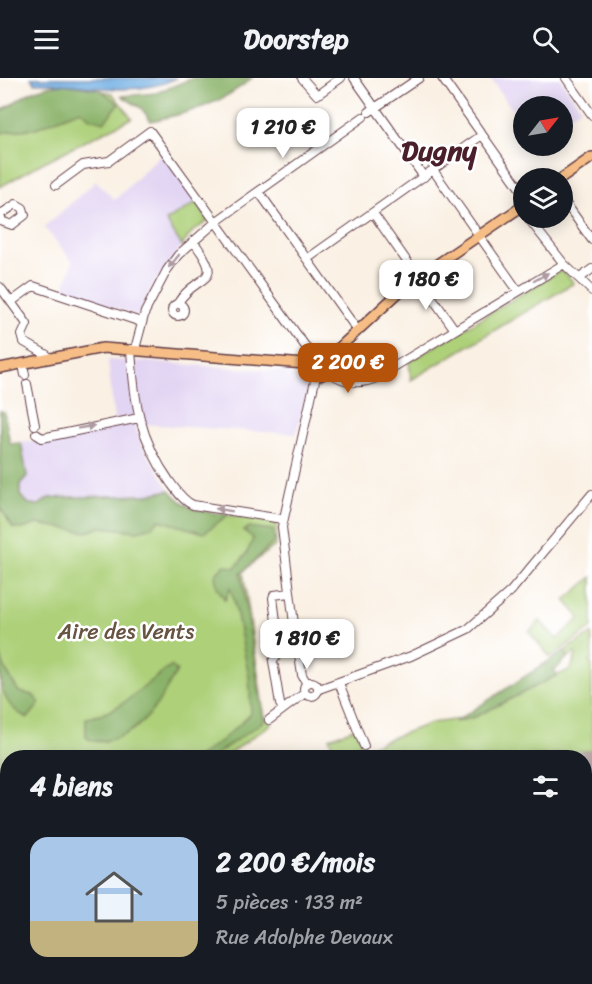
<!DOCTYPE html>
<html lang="fr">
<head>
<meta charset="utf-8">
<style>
	body { margin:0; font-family:Sriracha,sans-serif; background:#20242c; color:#f1f3f6; height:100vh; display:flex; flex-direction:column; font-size:22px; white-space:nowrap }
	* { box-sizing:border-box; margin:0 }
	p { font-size:20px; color:#9ea1a6 }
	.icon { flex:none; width:33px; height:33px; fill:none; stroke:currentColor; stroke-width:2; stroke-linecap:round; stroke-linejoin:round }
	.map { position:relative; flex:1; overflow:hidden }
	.sheet { position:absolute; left:0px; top:672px; width:592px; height:234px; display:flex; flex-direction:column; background:#171b24; border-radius:24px 24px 0 0; box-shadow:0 3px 15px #0003 }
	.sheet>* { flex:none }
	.needle { width:39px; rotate:59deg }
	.tools { position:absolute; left:513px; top:18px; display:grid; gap:12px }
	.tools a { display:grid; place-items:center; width:60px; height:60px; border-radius:50%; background:#171b24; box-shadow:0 3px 15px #0003; font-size:30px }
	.price { position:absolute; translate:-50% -51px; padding:0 14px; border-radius:12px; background:#fff; color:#222; font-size:20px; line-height:39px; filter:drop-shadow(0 2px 3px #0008) }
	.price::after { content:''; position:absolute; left:50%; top:36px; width:18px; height:14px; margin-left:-9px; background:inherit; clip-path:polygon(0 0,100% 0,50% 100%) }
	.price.on { background:#b45309; color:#fff }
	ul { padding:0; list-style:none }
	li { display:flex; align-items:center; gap:18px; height:150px; padding:0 30px }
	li+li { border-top:2px solid #363941 }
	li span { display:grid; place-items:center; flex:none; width:168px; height:120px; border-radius:18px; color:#555 }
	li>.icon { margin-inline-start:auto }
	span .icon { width:72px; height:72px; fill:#fffc; stroke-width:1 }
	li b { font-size:26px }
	h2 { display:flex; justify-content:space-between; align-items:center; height:72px; padding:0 30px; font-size:26px }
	header { display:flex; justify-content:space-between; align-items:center; height:78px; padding:0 30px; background:#171b24; font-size:27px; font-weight:800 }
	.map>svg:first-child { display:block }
	.built { fill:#e2d4f3 }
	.green { fill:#add079; stroke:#7c7852; stroke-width:1.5 }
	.forest { fill:#8ab269; stroke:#6a684a; stroke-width:1.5 }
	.water { fill:#71afe4; stroke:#5e6788; stroke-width:1.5 }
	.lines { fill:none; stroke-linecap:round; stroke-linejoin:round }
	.taxiway { stroke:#a28887; stroke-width:14 }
	.runway { stroke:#a28887; stroke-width:34 }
	.minor-casing { stroke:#643e47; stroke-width:10 }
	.major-casing { stroke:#643e47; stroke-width:12 }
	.minor { stroke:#fff; stroke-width:8 }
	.major { stroke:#f6be86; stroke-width:9 }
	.oneway { fill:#ae9aa0 }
	.labels { text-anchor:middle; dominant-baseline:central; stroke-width:5; stroke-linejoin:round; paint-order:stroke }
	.park-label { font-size:22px; fill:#685442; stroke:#fff }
	.district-label { font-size:28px; font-weight:bold; fill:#4a1f2b; stroke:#fff }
</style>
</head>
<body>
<header><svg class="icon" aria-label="menu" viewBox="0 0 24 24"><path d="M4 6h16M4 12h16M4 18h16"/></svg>Doorstep<svg class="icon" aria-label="search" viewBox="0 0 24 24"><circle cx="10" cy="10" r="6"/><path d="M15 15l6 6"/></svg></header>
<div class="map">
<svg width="592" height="906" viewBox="0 0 592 906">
	<rect width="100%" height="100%" fill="#fff"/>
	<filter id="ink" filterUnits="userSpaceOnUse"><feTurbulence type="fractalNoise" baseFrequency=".0167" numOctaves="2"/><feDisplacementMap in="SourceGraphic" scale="12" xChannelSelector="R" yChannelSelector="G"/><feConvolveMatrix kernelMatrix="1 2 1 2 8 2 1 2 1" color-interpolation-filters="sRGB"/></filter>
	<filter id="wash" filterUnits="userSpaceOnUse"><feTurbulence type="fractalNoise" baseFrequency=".008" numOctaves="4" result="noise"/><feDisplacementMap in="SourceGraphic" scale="24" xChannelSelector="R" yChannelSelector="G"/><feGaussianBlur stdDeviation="1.35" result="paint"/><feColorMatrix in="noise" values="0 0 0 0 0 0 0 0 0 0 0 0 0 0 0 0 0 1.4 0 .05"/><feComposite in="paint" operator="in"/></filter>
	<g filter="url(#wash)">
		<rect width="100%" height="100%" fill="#faf0e3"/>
		<path class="built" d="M490,0H560L581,30L563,42L562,28H524L523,47Z
			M162,75L197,124L166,143L182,168L152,208L139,238L63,213L73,184L44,149L96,103L115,122Z
			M108,282L128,283L135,338L114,342Z
			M135,283L294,294L296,303L304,306L308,311L296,356L142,346Z
			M134,345L142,367L170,412L146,417L49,420L34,428L25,423L19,410L27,398L21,365Z
			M0,837L7,843L8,898L77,899L82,906H0Z"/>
		<path class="green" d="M86,10L112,15L132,40L42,85L0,109V33L38,11Z
			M197,124L208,143L192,154L182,168L166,143Z
			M558,194H564L574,205L411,302L409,284Z
			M0,333L4,334L10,366L21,365L27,398L20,406V417L29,426L39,427L49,420L146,417L170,412L183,427L190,431L277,445L276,467L243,493L264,636L271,646L224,679L8,680L7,797L0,798Z
			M592,499V550L550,579L529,554L540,543L557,561L580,540L565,522Z
			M592,555V581L589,583L592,587V672L519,680H369L365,670L431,645L475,639L519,615L571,591L576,577L575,575L568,579L564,573Z
			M356,650L362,666L336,676L329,660Z
			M585,687H592V851L585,852Z
			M400,898L401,906H182V899Z"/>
		<path class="forest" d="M193,0H252C222,26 189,35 151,43L141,30L122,18L156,15Z
			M65,6L101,12L119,26L104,44L90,40L80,32L36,50L0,55V35C22,18 37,7 65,6Z
			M0,333L4,334L10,366L21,365L27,398L20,406V417L29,426L39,427L49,420L146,417L170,412C190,435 199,432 228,437L204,455L159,442L152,449L137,453L101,449L87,454L37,446L23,451L13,450L0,429Z
			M249,449L273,452L274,464L241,496L264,643L212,679H198L223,661L251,636L249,599L234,522L230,510L225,522L217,509L215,497L225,487L234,490C243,482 250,471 253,460L244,453Z
			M564,573L568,579L554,593L558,597L475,639L455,644Z
			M0,577L6,593L19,614L33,617L40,625L28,640C0,628 0,604 0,577Z
			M171,588L177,593C160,622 145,654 109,662C101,664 93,665 86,659V640C122,635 142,607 171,588Z"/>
		<path class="water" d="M31,0H177C128,22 86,4 35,5Z"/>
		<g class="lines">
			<path class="taxiway" d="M585,680L592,679
				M428,898L430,906
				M440,906L447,898"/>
			<path class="runway" d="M585,876L592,875"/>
		</g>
	</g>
	<g filter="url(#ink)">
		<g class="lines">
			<g class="minor-casing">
				<path id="minor" d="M302,0L317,17L341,0
					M354,0L424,99
					M442,0L524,116
					M566,0L592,37
					M369,34L419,0
					M433,92L518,213
					M56,107L83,87L109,83L150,53L311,276
					M259,114L358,253
					M562,120L592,162
					M16,126L23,130L25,137L12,147L1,143V136Z
					M373,135L455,252
					M528,140L564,186L592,213
					M307,181L482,57
					M580,200L592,191
					M0,209L11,224L33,208L141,244
					M11,224L27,246L22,257L24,264L47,277
					M178,225C196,194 228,209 193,163
					M172 232a6 6 0 1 1 12 0a6 6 0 1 1-12 0Z
					M131,271C134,323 139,360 170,404C176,412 183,423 193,427L282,441
					M135,271L145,234L167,192L178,177L217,143L363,39
					M23,286L25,297
					M327,293C341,303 357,308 374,301L564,186
					M27,306L35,347
					M36,356L42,360L139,340
					M277,548L294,546
					M304 611a7 7 0 1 1 14 0a7 7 0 1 1-14 0Z
					M339,605L364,668
					M307,606L302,597L294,546L282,449L316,298
					M319,611L411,578L468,551L511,513L592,416
					M283,631L280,626L273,583L280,574L273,520L274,517L289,515
					M269,642L305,615"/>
			</g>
			<g class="major-casing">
				<path id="major" d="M562,100L592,79
					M305 286a12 12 0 1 1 24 0a12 12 0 1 1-24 0Z
					M328,280L408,206L524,127
					M0,290L103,270L305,286"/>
			</g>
			<use href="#minor" class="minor"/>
			<use href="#major" class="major"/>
		</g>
		<defs><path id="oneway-solid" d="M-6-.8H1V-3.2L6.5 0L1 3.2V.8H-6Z" transform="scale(1.5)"/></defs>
		<g class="oneway">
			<use href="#oneway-solid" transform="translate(174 183) rotate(129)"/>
			<use href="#oneway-solid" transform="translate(541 199) rotate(-30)"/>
			<use href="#oneway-solid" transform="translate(86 349) rotate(-10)"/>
			<use href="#oneway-solid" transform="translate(224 432) rotate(-171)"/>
		</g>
	</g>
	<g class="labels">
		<g class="park-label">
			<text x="126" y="553">Aire des Vents</text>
		</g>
		<g class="district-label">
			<text x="439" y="72">Dugny</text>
		</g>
	</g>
</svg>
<div class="tools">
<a><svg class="needle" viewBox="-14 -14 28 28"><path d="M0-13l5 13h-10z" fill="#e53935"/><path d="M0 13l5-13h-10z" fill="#9ea1a6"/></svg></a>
<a><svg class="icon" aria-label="layers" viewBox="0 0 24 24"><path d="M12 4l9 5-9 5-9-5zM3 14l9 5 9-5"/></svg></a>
</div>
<b class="price" style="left:283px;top:81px">1 210 €</b>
<b class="price" style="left:426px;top:233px">1 180 €</b>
<b class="price on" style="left:348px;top:316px">2 200 €</b>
<b class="price" style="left:307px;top:592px">1 810 €</b>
<section class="sheet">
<h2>4 biens<svg class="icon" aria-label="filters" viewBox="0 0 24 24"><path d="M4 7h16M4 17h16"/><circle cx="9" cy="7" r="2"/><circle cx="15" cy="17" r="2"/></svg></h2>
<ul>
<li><span style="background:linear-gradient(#a9c7e8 70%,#c2b280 0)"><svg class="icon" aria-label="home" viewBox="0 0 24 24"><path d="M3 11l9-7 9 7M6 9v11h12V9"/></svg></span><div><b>2 200 €/mois</b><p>5 pièces · 133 m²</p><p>Rue Adolphe Devaux</p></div></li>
</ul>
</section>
</div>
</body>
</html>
